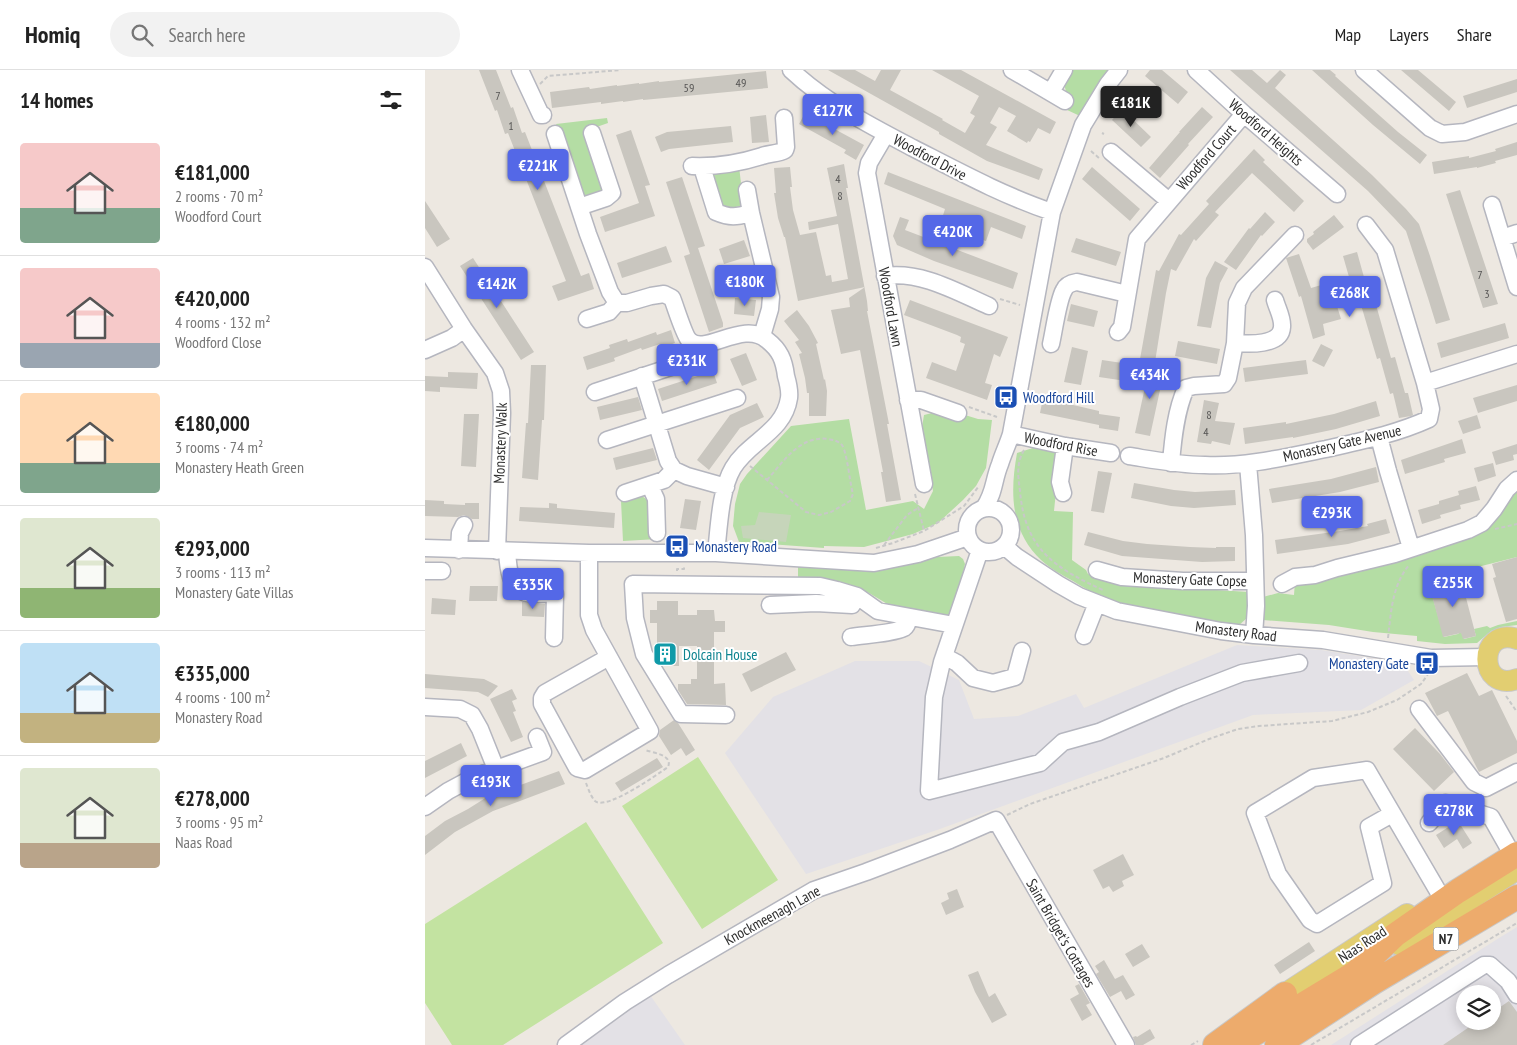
<!DOCTYPE html>
<html lang="en">
<head>
<meta charset="utf-8">
<style>
	body { margin:0; font-family:"PT Sans Narrow",sans-serif; background:#f2f2f2; color:#222; height:100vh; display:flex; flex-direction:column; font-size:19px; white-space:nowrap }
	* { box-sizing:border-box; margin:0 }
	p { font-size:16px; color:#767676 }
	.icon { flex:none; width:28px; height:28px; fill:none; stroke:currentColor; stroke-width:2; stroke-linecap:round; stroke-linejoin:round }
	.map { position:relative; flex:1; overflow:hidden }
	.side { display:flex; flex-direction:column; background:#fff; width:425px }
	.side>* { flex:none }
	.buttons { position:absolute; left:1031px; top:915px; display:grid; gap:10px }
	.buttons a { display:grid; place-items:center; width:45px; height:45px; border-radius:50%; background:#fff; box-shadow:0 2px 12px #0003; font-size:25px }
	.price { position:absolute; translate:-50% -42px; padding:0 11px; border-radius:5px; background:#5468e7; color:#fff; font-size:16px; line-height:32px; filter:drop-shadow(0 1px 2px #0008) }
	.price::after { content:''; position:absolute; left:50%; top:30px; width:15px; height:11px; margin-left:-8px; background:inherit; clip-path:polygon(0 0,100% 0,50% 100%) }
	.price.current { background:#222; color:#fff }
	ul { padding:0; list-style:none }
	li { display:flex; align-items:center; gap:15px; height:125px; padding:0 20px }
	li+li { border-top:1px solid #e0e0e0 }
	li span { display:grid; place-items:center; flex:none; width:140px; height:100px; border-radius:5px; color:#555 }
	li>.icon { margin-inline-start:auto }
	span .icon { width:60px; height:60px; fill:#fffc; stroke-width:1 }
	li b { font-size:21px }
	h2 { display:flex; justify-content:space-between; align-items:center; height:60px; padding:0 20px; font-size:21px }
	header { display:flex; align-items:center; gap:30px; box-sizing:border-box; height:70px; padding:0 25px; background:#fff; border-bottom:1px solid #e0e0e0 }
	header strong { font-size:24px }
	nav { display:flex; gap:28px; margin-inline-start:auto; font-size:18px }
	.search { width:350px; height:45px; background:#f2f2f2; display:flex; align-items:center; gap:12px; box-sizing:border-box; padding:0 18px; border-radius:28px; color:#767676; font-size:19px }
	main { display:flex; flex:1; min-height:0 }
	.map>svg:first-child { display:block }
	.industrial { fill:#e3e1e6; fill-rule:evenodd }
	.green { fill:#b4dda4 }
	.cemetery { fill:#c6d5ba }
	.pitch { fill:#c3e3a1 }
	.building { fill:#c9c6bf }
	.lines { fill:none; stroke-linecap:round; stroke-linejoin:round }
	.minor-casing { stroke:#b5b6bf; stroke-width:19 }
	.major-casing { stroke:#c8c8c8; stroke-width:22 }
	.highway-casing { stroke:#c8c8c8; stroke-width:26 }
	.path { stroke:#c8c8c8; stroke-width:2; stroke-dasharray:4 2.5; stroke-linecap:butt }
	.minor { stroke:#fff; stroke-width:16 }
	.major { stroke:#e2ce71; stroke-width:20 }
	.highway { stroke:#edab6c; stroke-width:24 }
	.labels { text-anchor:middle; dominant-baseline:central; stroke-width:4; stroke-linejoin:round; paint-order:stroke }
	.number-label { font-size:12px; fill:#545352 }
	.shield { fill:#fff; stroke:#6c6c6c; stroke-width:1 }
	.shield-label { font-size:14px; font-weight:bold; fill:#2d2d2d }
	.street-label { font-size:15px; fill:#2d2d2d; stroke:#fff }
	.transit-label { font-size:15px; fill:#164399; stroke:#fff; text-anchor:start }
	.culture-label { font-size:15px; fill:#0d838f; stroke:#fff; text-anchor:start }
</style>
</head>
<body>
<header>
<strong>Homiq</strong>
<div class="search"><svg class="icon" aria-label="search" viewBox="0 0 24 24"><circle cx="10" cy="10" r="6"/><path d="M15 15l6 6"/></svg>Search here</div>
<nav><a>Map</a><a>Layers</a><a>Share</a></nav>
</header>
<main>
<section class="side">
<h2>14 homes<svg class="icon" aria-label="filters" viewBox="0 0 24 24"><path d="M4 7h16M4 17h16"/><circle cx="9" cy="7" r="2"/><circle cx="15" cy="17" r="2"/></svg></h2>
<ul>
<li><span style="background:linear-gradient(#f6c9c9 65%,#7fa58c 0)"><svg class="icon" aria-label="home" viewBox="0 0 24 24"><path d="M3 11l9-7 9 7M6 9v11h12V9"/></svg></span><div><b>€181,000</b><p>2 rooms · 70 m²</p><p>Woodford Court</p></div></li>
<li><span style="background:linear-gradient(#f6c9c9 75%,#9aa5b1 0)"><svg class="icon" aria-label="home" viewBox="0 0 24 24"><path d="M3 11l9-7 9 7M6 9v11h12V9"/></svg></span><div><b>€420,000</b><p>4 rooms · 132 m²</p><p>Woodford Close</p></div></li>
<li><span style="background:linear-gradient(#ffd9b3 70%,#7fa58c 0)"><svg class="icon" aria-label="home" viewBox="0 0 24 24"><path d="M3 11l9-7 9 7M6 9v11h12V9"/></svg></span><div><b>€180,000</b><p>3 rooms · 74 m²</p><p>Monastery Heath Green</p></div></li>
<li><span style="background:linear-gradient(#dfe7d0 70%,#8fb573 0)"><svg class="icon" aria-label="home" viewBox="0 0 24 24"><path d="M3 11l9-7 9 7M6 9v11h12V9"/></svg></span><div><b>€293,000</b><p>3 rooms · 113 m²</p><p>Monastery Gate Villas</p></div></li>
<li><span style="background:linear-gradient(#bfe0f5 70%,#c2b280 0)"><svg class="icon" aria-label="home" viewBox="0 0 24 24"><path d="M3 11l9-7 9 7M6 9v11h12V9"/></svg></span><div><b>€335,000</b><p>4 rooms · 100 m²</p><p>Monastery Road</p></div></li>
<li><span style="background:linear-gradient(#dfe7d0 75%,#b9a48a 0)"><svg class="icon" aria-label="home" viewBox="0 0 24 24"><path d="M3 11l9-7 9 7M6 9v11h12V9"/></svg></span><div><b>€278,000</b><p>3 rooms · 95 m²</p><p>Naas Road</p></div></li>
</ul>
</section>
<div class="map">
<svg width="1092" height="975" viewBox="0 0 1092 975">
	<rect width="100%" height="100%" fill="#ede8e1"/>
	<path class="industrial" d="M812,575L896,580L952,589L981,598L989,610L936,640L828,645L512,760L381,804L300,683L348,627L430,591H494L534,610L549,649L593,646L651,624L659,638Z
		M1092,857V975H906L1074,868ZM1040,924H1068V951H1040Z
		M225,925L260,975H152Z"/>
	<path class="green" d="M648,0H685L655,46L640,39L647,30L642,25L639,14Z
		M182,48L183,53L163,60L177,120C172,128 165,129 156,126L143,91L148,89L131,54Z
		M314,96L318,131L316,136L300,139L295,137L285,107L289,102Z
		M511,342L537,350L540,345L553,349L567,350L561,398L551,416L538,430L513,453L488,464L439,477L399,476V478L314,472L308,456L310,434L315,414L322,404L366,356L424,349L441,440L488,431L499,439L508,421L497,357L499,345Z
		M611,377L635,382L629,441L648,442L647,490L661,500L663,504L696,514L824,522L822,548L813,556C788,552 763,547 738,543C725,540 712,539 700,536C682,531 664,521 648,511C637,505 626,499 616,490C585,461 585,422 592,383Z
		M1092,417V487L1021,505L1024,516L1005,518L1019,567L1033,564L1036,561L1039,569L1051,566L1049,559L1062,556L1065,558L1073,555L1092,551V555L1076,557L1066,561L1052,573L1020,574L992,571V566L948,562L904,555L838,550V527L853,523L869,525L870,511L1063,457Z
		M217,426L221,429H225L233,469L198,471L196,431Z
		M534,486L538,489L540,494L530,541L528,543L523,545L464,535L444,523L425,516L373,509V493L480,494L512,487Z"/>
	<path class="cemetery" d="M334,442L366,445L361,472L318,468L316,456L330,455Z"/>
	<path class="pitch" d="M273,687L353,810L277,859L197,736Z
		M161,752L238,873L78,975H27L0,933V854Z"/>
	<path class="building" d="M54,0H71L86,38L88,37L97,63L100,62L156,206L164,203L169,219L133,231L127,216L141,211L83,63L80,64L72,40L70,41Z
		M403,0H430L450,11L456,0H476L465,20L518,49L517,50L540,63L550,46L545,43L554,26L507,0H536L631,52L625,64L613,58L605,72L603,71L602,73L582,61L591,46L574,37L565,53L572,57L561,75L618,99L614,110L562,91L514,64V62Z
		M725,0H737L763,22L753,34L720,6Z
		M805,0H827L842,13L855,0L861,5L850,18L947,105L981,139L994,154L1005,186L1025,250L1011,254L1003,228L981,161L970,149L943,121Z
		M887,0H905L911,5L910,6L973,62L1002,85L995,94L948,55Z
		M976,0H993L1031,32L1024,41Z
		M341,1L343,18L282,24L218,30V29L198,32V31L176,34V32L127,38L125,22L164,17L165,19L192,15V16L214,13V14L234,11V12Z
		M1092,9V22L1042,38L1038,26Z
		M777,37L788,47L763,74L764,75L735,108L724,98L755,62H754Z
		M697,39L726,67L716,77L687,50Z
		M380,43L439,75L431,90L419,83L421,80L374,54Z
		M341,45L344,72L327,73L325,47Z
		M306,56L308,72L244,79L236,82L230,67L242,62Z
		M206,60L225,115L220,116L230,146L180,162L175,147L214,133L191,65Z
		M1092,72V85L1070,91L1071,93L1052,98V97L1009,104L1007,92L1044,86V88L1071,81L1070,79Z
		M829,79L840,90L838,92L879,131L869,142L827,103L790,142L794,145L771,171L769,169L751,201L746,199L741,223L730,292L715,289L731,200L734,201L754,164L756,165L784,134L781,131Z
		M419,94L423,118H421L442,231L443,241H442L464,354H462L476,430L461,432L456,402H458L435,280L416,284L406,240L425,237L424,228L440,217L373,231L360,167H359L353,148L349,123H351L349,98L365,97L367,117H365L368,140L375,165L391,162L401,206L406,205L407,212L423,209L413,154L384,160L383,152L412,146L402,98Z
		M667,97L715,139L705,151L657,109Z
		M463,102L601,156L597,169L566,157L561,171L520,158L515,155L520,139L459,114Z
		M257,107L280,176L273,178L298,253V257L284,262L259,186L265,184L241,112Z
		M1035,120L1073,234L1058,238L1021,124Z
		M0,131L25,169L12,177L0,158Z
		M840,142L850,152L837,166L836,165L811,200L799,192L824,158L825,159Z
		M909,145L919,157L888,180L882,172V169L889,164L888,162Z
		M475,147L484,150L480,160L593,203L588,219L509,191L472,175L468,166Z
		M651,168L696,182L691,196L646,182Z
		M319,170L325,186L299,194L294,179Z
		M241,176L247,192L197,208L192,193Z
		M932,182L942,218L946,217L966,288L970,287L980,323H983L988,345L986,346L974,348L968,323L965,324L955,288L952,289L931,218L927,219L926,215L907,220L916,249L898,254L900,265L888,269L876,226L874,227L861,188L874,184L886,218L924,207L918,186Z
		M48,188L109,282L96,290L35,196Z
		M790,191L803,198L795,213L786,258L772,256L781,208Z
		M310,228L331,230L329,246L309,244Z
		M485,230L583,267L575,287L569,284L560,313L567,315L562,330L501,308L507,292L531,301L540,274L535,272L536,267L532,265L479,245Z
		M646,234L673,241L669,257L642,251Z
		M372,240L384,256L393,273L391,274L399,310L400,309L402,321L401,346H384V323H382L380,308L374,284L377,283L370,272L374,270L359,251Z
		M1080,253L1084,268L1016,288L1012,273Z
		M246,260L250,273L236,278L235,274L217,280L216,278L189,288L190,291L162,300L158,287L185,278L184,275L202,269L203,272L231,262L232,265Z
		M753,271L795,279L792,294L750,286Z
		M896,274L908,280L899,297L887,291Z
		M647,277L663,281L656,315L639,312Z
		M321,283L332,310L317,316L305,289Z
		M677,290L704,294L701,311L674,307Z
		M881,290L883,304L820,312L818,298Z
		M725,294L740,297L725,366L710,363Z
		M106,295H121L119,350H117L113,410L97,408L101,353H103Z
		M288,301L292,313L237,331L233,319Z
		M23,302L53,303L52,319L15,317V322L0,321V306L23,307Z
		M1092,315V331L1053,343L1048,328Z
		M213,327L217,340L175,350L172,337Z
		M618,328L674,341V344L695,347L693,361L674,358V355L615,343Z
		M779,330L794,333L790,351L810,353L805,375L787,371L786,374L772,372Z
		M951,331L955,346L911,359L868,368V367L820,374L818,358L861,352V354L909,344Z
		M332,333L339,347L315,358L284,400L272,390L305,345Z
		M39,344H54L51,397L36,396Z
		M1052,345L1056,358L1038,364L1033,351Z
		M1037,369L1041,383L1019,389L1020,392L980,404L976,390Z
		M1092,374V384L1088,385L1089,390L1071,395L1067,382Z
		M228,378L232,390L191,400L188,388Z
		M1068,393L1071,406L1053,412L1049,398Z
		M951,397L954,412L915,422L847,433L844,419L906,409Z
		M673,401L687,403L679,443L666,441Z
		M709,413L749,420L770,422L810,420L811,435L769,438L746,436L706,428Z
		M1051,416L1055,430L1035,435L1036,439L1015,445L1016,448L997,454L993,440L1014,434V431L1034,425L1033,421Z
		M260,429L276,431L271,460L255,458Z
		M0,430L19,431V434L40,435V433H54V449H47L39,445L33,447L0,446Z
		M124,433L132,434V438L190,443L189,458L94,451L95,437L124,438Z
		M961,449L965,463L923,474L852,484L850,470L915,461L943,456L942,454Z
		M663,462L698,471L722,474L765,477L791,478V477H810V491L777,492L697,486L659,475Z
		M1092,487V549L1081,552L1068,508L1071,507L1067,494Z
		M1034,501L1051,566L1038,569L1036,563L1018,567L1005,518L1023,513L1021,505Z
		M45,516H73L72,531H44Z
		M7,528L31,530L30,545L6,544Z
		M232,531H253V545H272V540H289L290,551H300V562H289V614L300,613L301,635L262,634L253,620V614H266V609H272V576H254V596H238L228,578H232V553H225V540H232Z
		M97,532L120,534L119,547L97,546Z
		M361,582L371,600L326,622L317,604Z
		M1042,603L1054,626L1067,620L1092,671V683L1054,702L1023,641L1012,646L1000,623Z
		M0,604L59,609L73,616L63,627L53,622L0,618Z
		M87,619L92,629L87,631L91,641L88,642L98,667L86,672L65,629Z
		M249,650L253,653L270,680L261,686L256,678L246,685L234,666L235,660Z
		M990,658L1015,684L1029,702L1009,721L968,679Z
		M36,673L42,686L0,708V691Z
		M232,688L238,697L196,722L190,713Z
		M134,701L140,714L68,741L30,762L0,785V766L20,751L43,739L62,727Z
		M1033,751L1047,773L1038,779L1032,769L1019,778L1011,765Z
		M698,784L709,805L697,811L699,816L688,822L684,816L678,819L668,800Z
		M532,819L539,837L521,845L516,833L524,829L522,823Z
		M884,872L890,881L855,904L849,895Z
		M717,874L725,887L708,897L700,884Z
		M679,890L690,909L698,905L710,925L701,930L696,921L685,927L671,904L674,902L670,896Z
		M553,901L564,927L570,923L582,945L567,953L550,922L543,905Z
		M654,914L665,933L661,935L667,945L657,951L645,929L654,924L650,916Z
		M1084,931L1092,942V975H1018L1053,951H1068V942Z
		M725,959L730,968L718,975H711L708,967L711,966L712,967Z"/>
	<g class="lines">
		<g class="minor-casing">
			<path id="minor" d="M95,0L116,45H118
				M366,0C401,33 446,56 488,78C533,101 579,126 627,142
				M587,0L640,31
				M771,0L819,44L912,124
				M939,0L1005,58L1017,64L1040,62L1092,44
				M626,22L639,0
				M130,64L163,164L185,222L192,233
				M461,64L444,93L442,103L499,414
				M686,82L744,131
				M267,96C291,97 315,93 337,86C345,83 353,84 360,80L361,77L359,48
				M277,97L291,142C305,148 311,147 326,143
				M322,120L326,143L346,227L345,239L337,266
				M1067,135L1092,217
				M154,137L181,128L187,123L167,63
				M1077,168L1092,163
				M0,197L39,259L70,303L76,321L77,343L72,481
				M460,206C497,201 532,222 564,236
				M192,233H202L226,226L239,224L247,228C250,235 259,265 264,270C279,287 318,249 342,270C355,280 359,290 361,306C363,313 365,321 364,328C359,362 324,371 308,398C295,420 294,458 291,483
				M162,249L184,242L192,233
				M693,262L697,257L712,169L819,44
				M810,273C823,274 856,276 857,257C858,248 852,238 850,230
				M626,274C629,261 633,230 639,220C641,215 646,213 652,212L702,224
				M0,280L27,268L39,259
				M217,306L243,391L249,400L262,406L301,417
				M1000,313L1092,284
				M170,322L249,296
				M483,330H496L533,343
				M586,364L640,376L686,383
				M954,367L963,401L986,478
				M182,370L312,328
				M704,386C729,390 754,395 780,395C820,397 861,387 901,379C936,371 971,364 1004,349L1006,339L1000,313L960,180L941,155
				M746,393C748,368 751,340 761,318L769,316L799,314L803,308L810,273L812,233L819,218L870,165
				M823,394L829,465L831,536L829,565
				M225,416L231,429L232,463
				M200,423L239,410L249,400
				M638,423L635,412L640,376
				M559,438C570,422 568,411 575,394C578,384 583,374 586,364L627,142L658,55L683,14L694,0
				M542 460a22 22 0 1 1 44 0a22 22 0 1 1-44 0Z
				M579,476L592,487L633,514L654,526L692,541L796,561L829,565L898,570L1006,588L1061,587
				M0,478L164,483H291L449,493L493,484L543,467
				M34,480L35,463L39,455
				M555,480L517,592L509,627L504,721L615,693L638,672L674,662L755,627L817,603L874,593
				M82,481C83,496 84,518 101,523C110,525 121,523 130,524L129,568
				M164,483V545L169,560L225,661L160,700L152,698L117,634V628L120,623L184,587
				M672,500L697,507L758,511H830
				M0,501H17
				M857,514L870,507L890,505L912,498L970,484L1043,460L1057,453L1069,439L1082,419L1092,410
				M345,535L391,533L427,535L432,526
				M659,566L672,533
				M426,567C438,565 471,563 479,558C483,555 483,551 484,547
				M519,586L532,593L548,608L568,613L590,607L597,581
				M0,637L35,639L47,645L55,659L71,699
				M994,639L1049,712L1061,718L1092,702
				M301,645L256,644L219,584L210,548L208,514L395,516L412,520L432,526L453,541L529,555
				M0,737L23,721L49,707L118,682L112,667
				M967,744L944,757L958,813L892,854L885,850L853,804L830,743L888,708L942,700L1014,823
				M1004,753L1021,733L1066,747L1083,777
				M141,975L200,932L243,905L389,820L441,802L525,770L571,750L701,975
				M934,975L1059,895H1065L1083,911L1092,925"/>
		</g>
		<g class="major-casing">
			<path id="major" d="M1092,569C1052,556 1053,623 1092,609
				M974,875L1092,800
				M847,932L982,844"/>
		</g>
		<g class="highway-casing">
			<path id="highway" d="M790,975L860,924
				M811,975L930,903L970,865L1033,821L1092,784
				M852,975L949,912L1092,827"/>
		</g>
		<path class="path" d="M115,14L123,6L196,0
			M677,63L679,64
			M666,81L674,88
			M575,229L595,235
			M544,337L572,347
			M599,380C591,394 593,406 595,421C600,480 630,498 680,521
			M325,396L381,442L394,445L406,442L425,431L428,424C425,414 422,382 417,375C413,371 409,370 403,369C375,365 358,392 342,410
			M490,424L499,461
			M1070,459L1092,454
			M459,475L482,445L493,438
			M451,478L468,473L499,461L539,436L554,416
			M252,501V499H259V495
			M963,568C966,542 967,516 984,495
			M1081,626L1092,642
			M161,713C163,718 166,727 170,731C181,741 233,704 243,697C248,685 229,683 220,680
			M582,745L605,734L739,688L784,669L813,659L834,656L907,651L943,642L972,630L996,614L1006,600
			M766,975L773,971
			M886,975L1092,853"/>
		<use href="#minor" class="minor"/>
		<use href="#major" class="major"/>
		<use href="#highway" class="highway"/>
	</g>
	<defs>
		<g id="bus-square" transform="scale(1.25)"><rect x="-9" y="-9" width="18" height="18" rx="4" fill="#1a4fb4" stroke="#fff"/><path d="M-5-6H5V4H4V6H2V4H-2V6H-4V4H-5ZM-3.5-4V0h7V-4ZM-3.5 1.2v1.5H-2V1.2ZM2 1.2v1.5H3.5V1.2Z" fill="#fff"/></g>
		<g id="building-square" transform="scale(1.25)"><rect x="-9" y="-9" width="18" height="18" rx="4" fill="#0f9aa8" stroke="#fff"/><path d="M-4-6H4V6H1V3H-1V6H-4ZM-2.5-4.3h1.7v1.8h-1.7ZM.8-4.3h1.7v1.8H.8ZM-2.5-1h1.7V.8h-1.7ZM.8-1h1.7V.8H.8Z" fill="#fff"/></g>
	</defs>
	<g fill-rule="evenodd">
		<use href="#bus-square" x="581" y="327"/>
		<use href="#bus-square" x="252" y="476"/>
		<use href="#building-square" x="240" y="584"/>
		<use href="#bus-square" x="1002" y="593"/>
	</g>
	<g class="labels">
		<g class="number-label">
			<text x="316" y="12">49</text>
			<text x="264" y="17">59</text>
			<text x="73" y="25">7</text>
			<text x="86" y="55">1</text>
			<text x="413" y="108">4</text>
			<text x="415" y="125">8</text>
			<text x="1055" y="204">7</text>
			<text x="1062" y="223">3</text>
			<text x="784" y="344">8</text>
			<text x="781" y="361">4</text>
		</g>
		<rect class="shield" x="1008.5" y="857.5" width="25" height="23" rx="4"/>
		<g class="shield-label">
			<text x="1021" y="869">N7</text>
		</g>
		<g class="street-label">
			<text transform="translate(841 62) rotate(41)">Woodford Heights</text>
			<text transform="translate(505 87) rotate(28)">Woodford Drive</text>
			<text transform="translate(781 87) rotate(-49)">Woodford Court</text>
			<text transform="translate(466 237) rotate(80)">Woodford Lawn</text>
			<text transform="translate(75 373) rotate(-88)">Monastery Walk</text>
			<text transform="translate(917 373) rotate(-13)">Monastery Gate Avenue</text>
			<text transform="translate(636 374) rotate(11)">Woodford Rise</text>
			<text transform="translate(765 509) rotate(2)">Monastery Gate Copse</text>
			<text transform="translate(811 561) rotate(7)">Monastery Road</text>
			<text transform="translate(347 845) rotate(-29)">Knockmeenagh Lane</text>
			<text transform="translate(636 863) rotate(60)">Saint Bridget's Cottages</text>
			<text transform="translate(937 874) rotate(-33)">Naas Road</text>
		</g>
		<g class="transit-label">
			<text x="598" y="327">Woodford Hill</text>
			<text x="270" y="476">Monastery Road</text>
			<text x="984" y="593" text-anchor="end">Monastery Gate</text>
		</g>
		<g class="culture-label">
			<text x="258" y="584">Dolcain House</text>
		</g>
	</g>
</svg>
<div class="buttons">
<a><svg class="icon" aria-label="layers" viewBox="0 0 24 24"><path d="M12 4l9 5-9 5-9-5zM3 14l9 5 9-5"/></svg></a>
</div>
<b class="price current" style="left:706px;top:58px">€181K</b>
<b class="price" style="left:408px;top:66px">€127K</b>
<b class="price" style="left:113px;top:121px">€221K</b>
<b class="price" style="left:528px;top:187px">€420K</b>
<b class="price" style="left:320px;top:237px">€180K</b>
<b class="price" style="left:72px;top:239px">€142K</b>
<b class="price" style="left:925px;top:248px">€268K</b>
<b class="price" style="left:262px;top:316px">€231K</b>
<b class="price" style="left:725px;top:330px">€434K</b>
<b class="price" style="left:907px;top:468px">€293K</b>
<b class="price" style="left:1028px;top:538px">€255K</b>
<b class="price" style="left:108px;top:540px">€335K</b>
<b class="price" style="left:66px;top:737px">€193K</b>
<b class="price" style="left:1029px;top:766px">€278K</b>
</div>
</main>
</body>
</html>
